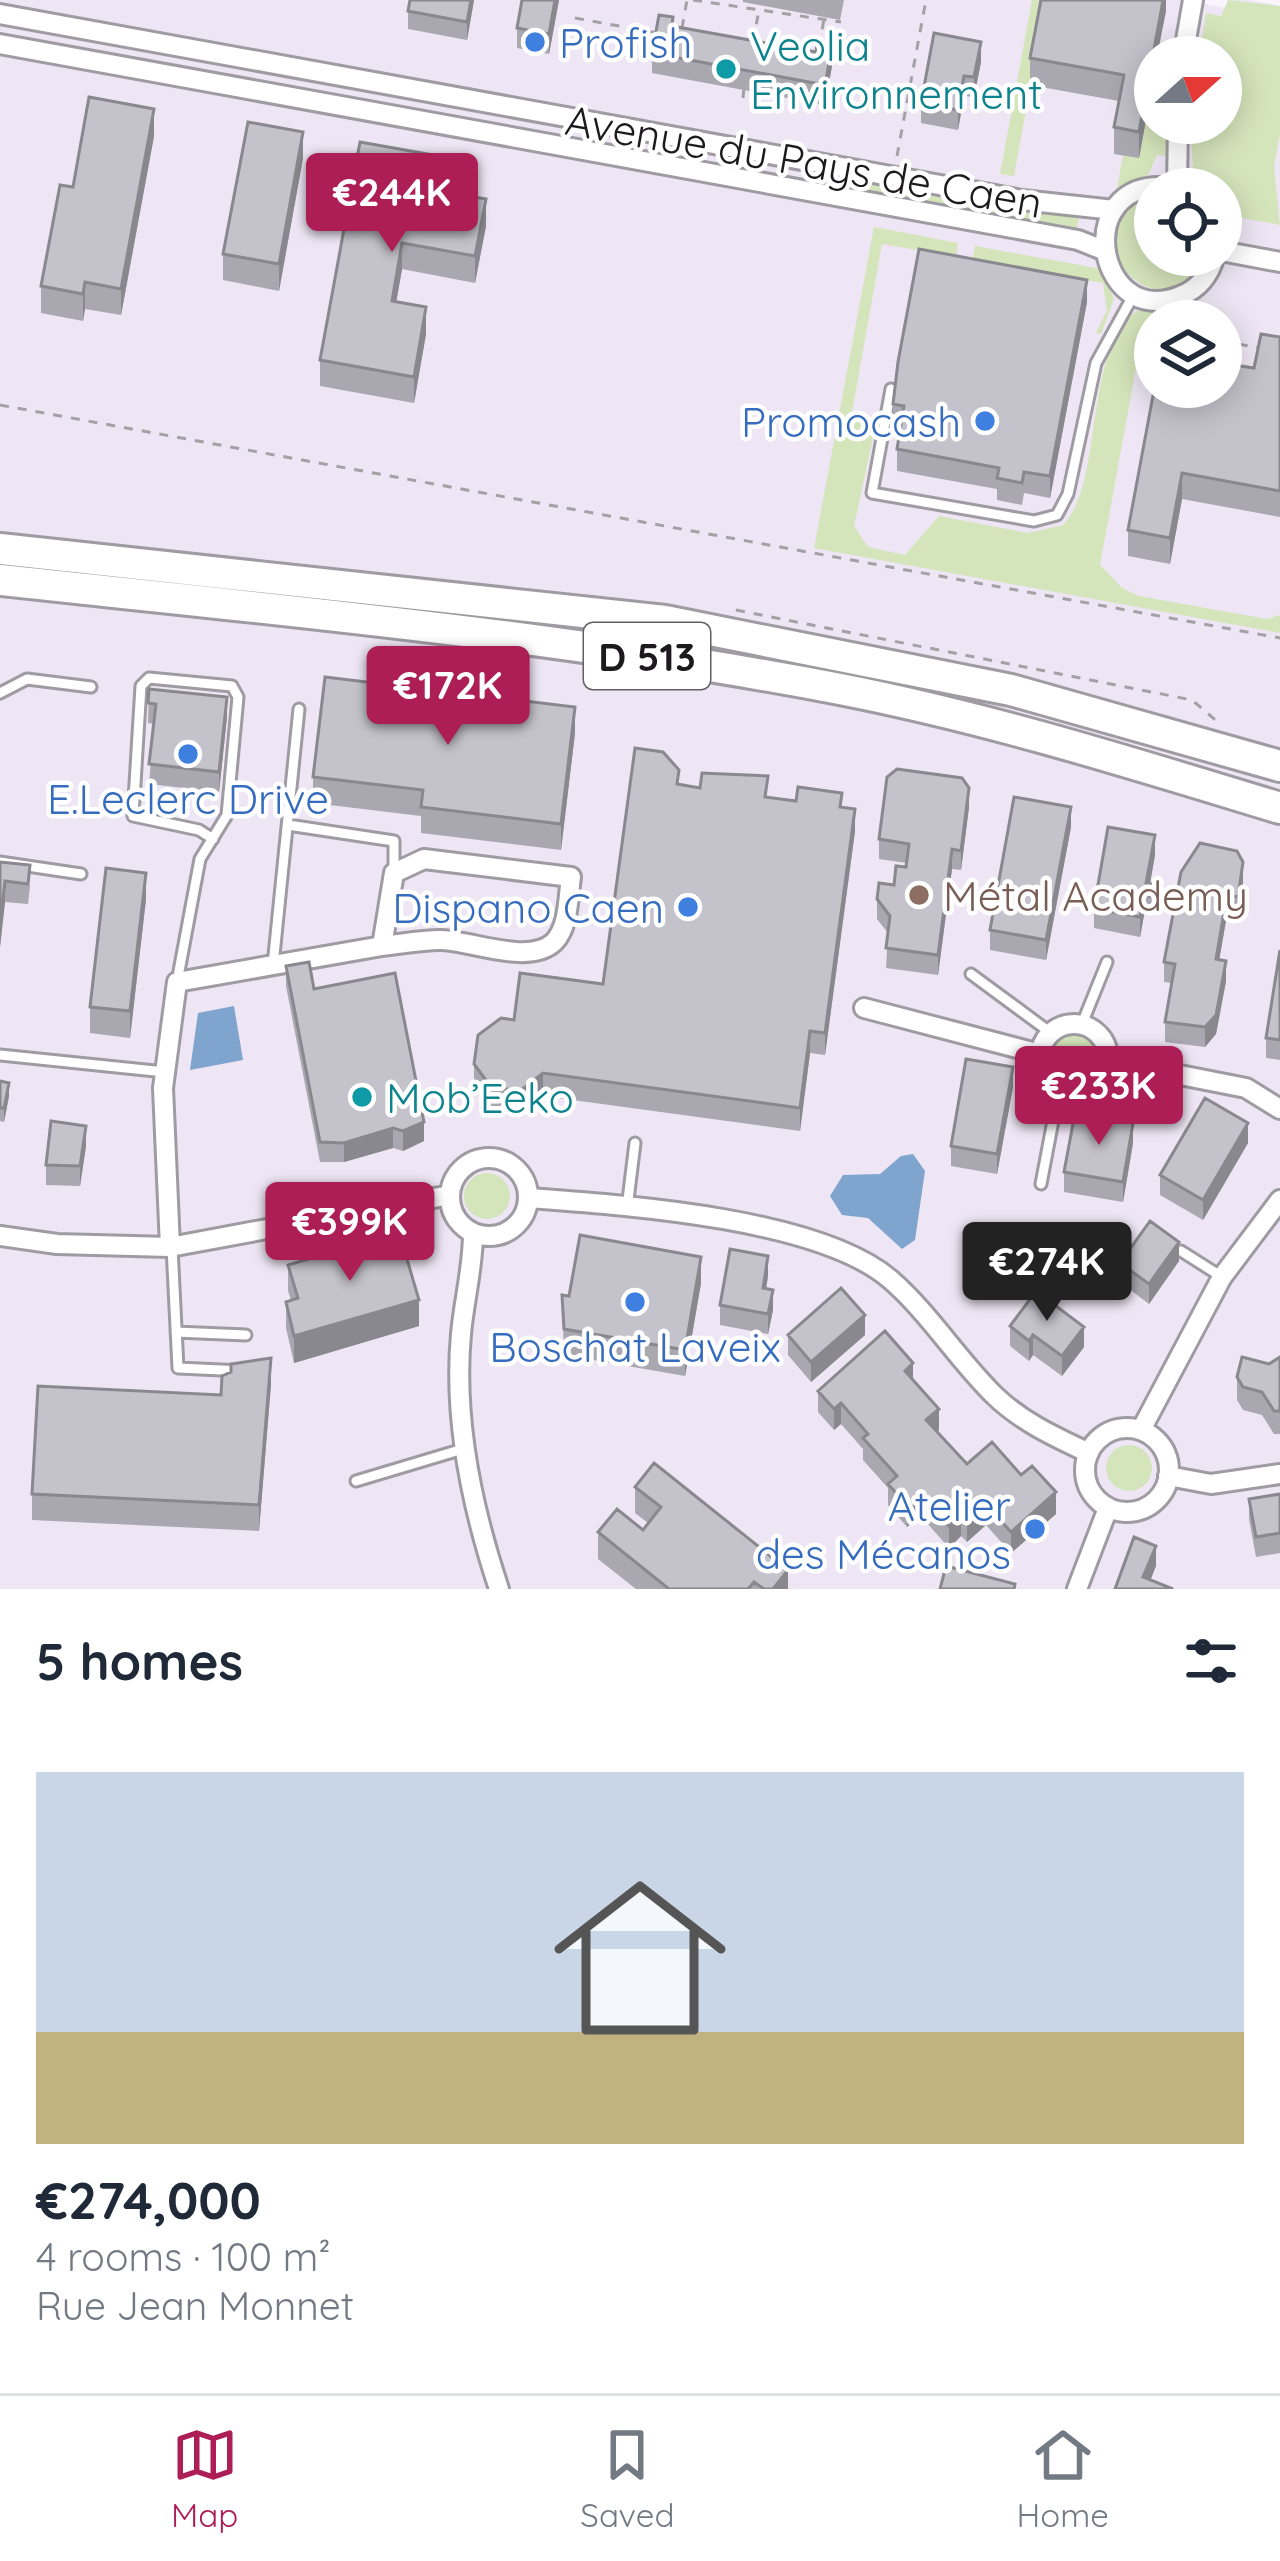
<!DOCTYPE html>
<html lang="en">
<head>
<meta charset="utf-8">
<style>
	body { margin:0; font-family:Quicksand,sans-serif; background:#f6f6f7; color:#1f2937; height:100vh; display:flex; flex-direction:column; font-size:45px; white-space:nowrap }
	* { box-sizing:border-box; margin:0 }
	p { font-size:39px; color:#747a83 }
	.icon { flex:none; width:66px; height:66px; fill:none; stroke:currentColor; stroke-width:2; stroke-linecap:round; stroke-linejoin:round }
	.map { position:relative; height:1589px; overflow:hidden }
	.drawer { display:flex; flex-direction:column; background:#fff; flex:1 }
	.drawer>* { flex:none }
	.needle { width:78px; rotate:69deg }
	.controls { position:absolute; left:1134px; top:36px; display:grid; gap:24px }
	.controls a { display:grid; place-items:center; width:108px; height:108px; border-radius:50%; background:#fff; box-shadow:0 6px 30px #0003; font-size:60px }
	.price { position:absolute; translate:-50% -102px; padding:0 27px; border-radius:12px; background:#ad1e56; color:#fff; font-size:39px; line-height:78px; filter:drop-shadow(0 3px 6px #0008) }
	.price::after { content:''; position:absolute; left:50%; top:72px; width:36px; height:27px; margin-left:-18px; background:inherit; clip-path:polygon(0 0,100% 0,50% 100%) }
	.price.active { background:#222; color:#fff }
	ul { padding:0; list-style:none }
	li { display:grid; align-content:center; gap:24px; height:636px; padding:0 36px }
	li span { display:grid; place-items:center; height:372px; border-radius:0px; color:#555 }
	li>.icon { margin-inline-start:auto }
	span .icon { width:216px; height:216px; fill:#fffc; stroke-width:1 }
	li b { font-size:51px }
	h2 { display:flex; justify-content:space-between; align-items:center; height:144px; padding:0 36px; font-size:51px }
	.dock { display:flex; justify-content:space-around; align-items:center; height:168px; border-top:3px solid #e0e1e3; background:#fff; font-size:33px; color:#747a83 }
	.dock a { display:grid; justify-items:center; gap:6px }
	.dock .active { color:#ad1e56 }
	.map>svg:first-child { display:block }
	.built { fill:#eee6f4; fill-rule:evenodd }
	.green { fill:#d5e5bb }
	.water { fill:#7fa4ce }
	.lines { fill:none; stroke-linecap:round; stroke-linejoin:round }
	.service-casing { stroke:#9f9ba2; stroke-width:15 }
	.minor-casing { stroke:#9f9ba2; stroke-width:24 }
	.primary-casing { stroke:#9f9ba2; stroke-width:36 }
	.path { stroke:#a3a0a6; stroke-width:3; stroke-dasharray:9 9; stroke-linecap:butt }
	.service { stroke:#fff; stroke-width:9 }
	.minor { stroke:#fff; stroke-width:18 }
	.primary { stroke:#fff; stroke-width:30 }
	.wall { fill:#a9a7af }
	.shaded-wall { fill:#89888e }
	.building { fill:#c4c2cb; stroke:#89888e; stroke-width:3 }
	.shop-dot { fill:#3f7fe0; stroke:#fff; stroke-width:4.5 }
	.culture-dot { fill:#0f9aa8; stroke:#fff; stroke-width:4.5 }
	.education-dot { fill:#8d6e63; stroke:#fff; stroke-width:4.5 }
	.labels { text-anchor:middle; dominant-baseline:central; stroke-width:9; stroke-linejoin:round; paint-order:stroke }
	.shield { fill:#fff; stroke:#605f61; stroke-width:3 }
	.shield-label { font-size:39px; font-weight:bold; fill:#1c1a1d }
	.shop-label { font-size:42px; fill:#366cbe; stroke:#fff; text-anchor:end }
	.culture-label { font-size:42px; fill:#0d838f; stroke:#fff; text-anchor:start }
	.street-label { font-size:42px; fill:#1c1a1d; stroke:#fff }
	.education-label { font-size:42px; fill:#785e54; stroke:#fff; text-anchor:start }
</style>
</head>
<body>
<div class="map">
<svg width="1280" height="1589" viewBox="0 0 1280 1589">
	<rect width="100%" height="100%" fill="#faf5fd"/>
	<path class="built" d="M0,0H1183L1226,8L1228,0H1249L1280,6V1589H0ZM1155,57H1221V123H1155ZM1155,189H1221V255H1155ZM1155,321H1221V387H1155Z"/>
	<path class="green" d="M1032,0H1046L1014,176L1000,174Z
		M1228,0L1280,6V134L1274,167L1280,225L1221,214V189H1201L1194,183L1190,123H1221V57H1199L1206,13L1221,16Z
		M1155,70V123H1169L1168,156L1157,155L1148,175L1117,189L1123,155L1139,157Z
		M808,168L1079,218L1076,234L805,184Z
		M1155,194V255H1205C1164,352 1051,221 1155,194Z
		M874,227L958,243L955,265L952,256L882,244L851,418L876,424L854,526L868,547L905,555L939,516L1028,533L1063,525C1106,480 1082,342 1140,309C1150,303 1165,304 1176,302L1178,313L1155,321L1140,346L1100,565L1122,588L1139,596L1267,619L1280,615V633L814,548Z
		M975,246L1102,269L1114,299L1101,334L1096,333L1107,310L1103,283L977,260L971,268Z
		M1050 1057a24 24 0 1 1 48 0a24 24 0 1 1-48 0Z
		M464 1196a23 23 0 1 1 46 0a23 23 0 1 1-46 0Z
		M1106 1468a23 23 0 1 1 46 0a23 23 0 1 1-46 0Z"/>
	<path class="water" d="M234,1006L243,1060L190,1070L198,1013Z
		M913,1154L925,1171L915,1240L902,1249L868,1218L842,1215L830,1196L843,1175L880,1174L901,1156Z"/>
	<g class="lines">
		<g class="service-casing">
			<path id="service" d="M891,389L872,493L1034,521L1057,515L1068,494L1096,363L1133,296
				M0,693L27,679L91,687
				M288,825L394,841V873
				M0,862L81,874
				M273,965L299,709
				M971,974L1051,1033
				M177,982L200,859L227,815L238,697L232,686L149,678L141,686L133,816L199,830L213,839
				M1082,1024L1107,962
				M0,1055L165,1072
				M1105,1073L1130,1116
				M1041,1184L1059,1089
				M627,1208L635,1143
				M172,1247L178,1368L243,1371
				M1181,1251L1222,1277
				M176,1332L246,1335
				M356,1481L463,1449"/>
		</g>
		<g class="minor-casing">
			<path id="minor" d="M0,14L1022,200L1114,210
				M0,44L1078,240L1103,250
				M1183,57L1193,0
				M1177,188L1178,123
				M1178,189C1069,168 1093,331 1180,296C1199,289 1210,274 1215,255
				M1221,251L1280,262
				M864,1008L1040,1054
				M1040 1058a34 34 0 1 1 68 0a34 34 0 1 1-68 0Z
				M1109,1061L1246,1088L1280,1109
				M450 1197a39 39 0 1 1 78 0a39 39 0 1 1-78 0Z
				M529,1198C624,1205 820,1218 891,1280C930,1314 958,1360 995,1396C1022,1422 1055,1437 1089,1453
				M473,1233C473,1268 464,1300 461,1334C453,1420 472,1508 499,1589
				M0,1236L57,1244L170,1247L450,1195
				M170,1247L163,1088L177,982L382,946L394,873L424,859L571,877C568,897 569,927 554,942C529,966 470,940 440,940C421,940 401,944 382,946
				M1085 1470a42 42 0 1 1 84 0a42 42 0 1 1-84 0Z
				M1141,1430L1222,1277L1280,1200
				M1168,1476L1211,1484L1280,1474
				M1077,1589L1108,1508"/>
		</g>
		<g class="primary-casing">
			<path id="primary" d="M0,549L665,621L1011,690L1280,766
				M0,580C280,610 563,636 840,689C989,718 1135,764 1280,808"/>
		</g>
		<path class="path" d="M693,0L841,22
			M575,18L657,33
			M682,28L687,0
			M753,42L759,10
			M819,47L824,19
			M743,98L744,87
			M897,156L926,0
			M1221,341L1261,348
			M0,405L1280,638
			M736,610L1192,700L1219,723"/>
		<use href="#service" class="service"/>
		<use href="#minor" class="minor"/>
		<use href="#primary" class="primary"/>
	</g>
	<path class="wall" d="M410,0H474L467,40L408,29V11Z
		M559,0L549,54L517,48V28Z
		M743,0H844L840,20L743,2Z
		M1166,0V11L1155,57V70L1139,158L1114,154V127L1119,101L1030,85V58Z
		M673,26L816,52L832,66L825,105L652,73V53Z
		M981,62L974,97L964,96L958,130L921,123V103Z
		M154,136L121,315L85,309L83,321L41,313V286L73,187Z
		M303,158L279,291L223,280V254Z
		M450,158L449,192L486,226L475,283L402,269L396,302L426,334L414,403L320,386V360Z
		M1087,302L1050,498L1024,493L1022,505L997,500V489L897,471V449L901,427L893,426V404Z
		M1280,337V517L1182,499L1170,564L1128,556V530L1245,368H1254Z
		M149,689L227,717L219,792L149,784L154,724L148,723Z
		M575,733L561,850L421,833V816L313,803V777Z
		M679,785L842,807L855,831L825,1055L810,1053L800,1131L543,1096L520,1113L491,1109L474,1086V1064L514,1020L603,984Z
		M969,807L961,870L952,869L938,975L886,968L888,933L877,919V899L894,885L906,867L907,863L879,859V839Z
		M1071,827L1046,960L990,950V930Z
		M1155,855L1150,883L1152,903L1150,915H1144L1140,937L1094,928V908Z
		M0,862L30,886L28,904L5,902L0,947Z
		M1181,872L1243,882L1238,917L1227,915L1219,959L1226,981L1216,1034L1205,1047L1165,1042V1022L1172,983L1164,982V962Z
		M146,899L130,1038L90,1033V1007Z
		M1280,950V1060L1266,1058V1038Z
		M286,966L314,989L424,1141L403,1151L393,1148L344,1162H320L286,986Z
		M0,1081L9,1096L4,1122L0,1121Z
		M1013,1087L997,1174L951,1166V1146Z
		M1133,1143L1123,1202L1064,1192V1172Z
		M1248,1143L1203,1220L1160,1195V1175Z
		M86,1146L80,1186L46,1185V1165Z
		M1179,1261L1149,1304L1120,1282V1263Z
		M288,1265L419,1326L294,1363L286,1328V1302L291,1300L288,1291Z
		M768,1276L766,1288L773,1310L768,1334L720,1325V1305Z
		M701,1283L685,1376L564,1355L562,1295L569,1296Z
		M1010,1326L1084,1347L1062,1376L1033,1355L1029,1361L1010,1346Z
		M788,1335H865L811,1382L788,1355Z
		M1280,1357V1434H1274L1262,1415L1243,1410L1237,1400V1377L1269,1364Z
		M913,1380L939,1430L937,1431L967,1464L1056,1514L1011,1553L986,1525L967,1542L961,1536L949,1548L920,1515L907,1527L888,1505V1488L863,1460V1449L841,1424L834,1430L818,1412V1391Z
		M271,1384L259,1531L32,1520V1494L221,1395Z
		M635,1487L788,1589H636L598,1559V1532L643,1530L648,1523L635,1513Z
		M1280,1494V1553L1256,1557L1249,1519V1499Z"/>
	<path class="shaded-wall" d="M471,0H474L467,40V22Z
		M555,0H559L549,54V34Z
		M1163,0H1166V11L1157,57H1155V70L1139,158V132Z
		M981,42V62L974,97V77Z
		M832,46V66L825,105V85Z
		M964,76V96L958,130V110Z
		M154,109V136L121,315V289Z
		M303,132V158L279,291V264Z
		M450,158V185L444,218V192Z
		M486,199V226L475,283V256Z
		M402,243V269L392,327V301Z
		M1087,280V302L1050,498V476Z
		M85,282V309L83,321V294Z
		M426,307V334L414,403V377Z
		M1182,473V499L1170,564V538Z
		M227,697V717L219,792V772Z
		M575,707V733L561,850V824Z
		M969,788V807L961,870V851Z
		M1071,807V827L1046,960V940Z
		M855,809V831L825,1055V1033Z
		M1155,835V855L1148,895L1146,883Z
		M952,849V869L938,975V955Z
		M1243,862V882L1238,917V897Z
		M146,873V899L130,1038V1011Z
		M5,881V902L0,947V927Z
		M1144,895V915L1140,937V917Z
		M1227,895V915L1216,979V959Z
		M1226,961V981L1216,1034L1205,1047V1027Z
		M810,1031V1053L800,1131V1108Z
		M1013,1067V1087L997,1174V1154Z
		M543,1073V1096L520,1113V1091Z
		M9,1083V1096L4,1122V1108Z
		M424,1122V1141L403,1151V1131Z
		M1133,1123V1143L1123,1202V1182Z
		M1248,1123V1143L1203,1220V1200Z
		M86,1126V1146L80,1186V1166Z
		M393,1128V1148L344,1162V1143Z
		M1179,1242V1261L1149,1304V1284Z
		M768,1256V1276L763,1308V1288Z
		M701,1257V1283L685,1376V1350Z
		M773,1290V1310L768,1334V1314Z
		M419,1300V1326L294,1363V1336Z
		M865,1315V1335L811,1382V1362Z
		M1084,1327V1347L1062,1376V1356Z
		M1033,1335V1355L1029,1361V1341Z
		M271,1358V1384L259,1531V1505Z
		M913,1363V1385L905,1371Z
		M841,1403V1424L834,1430V1409Z
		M939,1409V1430L926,1441V1420Z
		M1056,1492V1514L1011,1553V1532Z
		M920,1494V1515L907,1527V1505Z
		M986,1504V1525L967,1542V1521Z
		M961,1515V1536L949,1548V1526Z
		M1156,1546V1566L1147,1589L1143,1577Z
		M788,1570V1589H773Z"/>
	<path class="building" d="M410,0H471L467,22L408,11Z
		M522,0H555L549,34L517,28Z
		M1041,0H1163L1139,132L1114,127L1124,75L1030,58Z
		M659,15L673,17L672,26L816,52L817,44L832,46L825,85L652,53Z
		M934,33L981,42L974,77L964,76L958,110L921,103Z
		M89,97L154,109L121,289L85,282L83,294L41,286L60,185L73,187Z
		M248,122L303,132L279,264L223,254Z
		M360,142L450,158L444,192L486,199L475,256L402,243L392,301L426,307L414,377L320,360Z
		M919,249L1087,280L1050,476L1024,472L1022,483L997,478L999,468L897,449L904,406L893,404L898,362Z
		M1198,313L1197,321H1175Z
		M1261,334L1280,337V491L1182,473L1170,538L1128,530L1155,385V387H1221V363L1254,368Z
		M325,677L575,707L561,824L421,807L423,790L313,777Z
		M149,689L227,697L219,772L149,764L156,704L148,703Z
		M635,748L663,752L679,770L677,784L700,788L702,773L768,776L765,797L796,801L798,787L842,793L840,807L855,809L825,1033L810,1031L800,1108L543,1073L520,1091L491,1087L474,1064L478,1035L501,1018L514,1020L520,973L603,984Z
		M897,769L962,778L969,788L961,851L952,849L938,955L886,948L890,916L877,899L879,883L894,885L896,866L906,867L909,844L879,839L887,777Z
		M1014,797L1071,807L1046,940L990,930Z
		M1108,827L1155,835L1146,883L1152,884L1150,896L1144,895L1140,917L1094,908Z
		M1200,843L1237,851L1243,862L1238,897L1227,895L1216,959L1226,961L1216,1015L1205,1027L1165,1022L1175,964L1164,962L1181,872Z
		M0,862L30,865L28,884L5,881L0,927Z
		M106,868L146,873L130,1011L90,1007Z
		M1280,950V1040L1266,1038Z
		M309,962L314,989L395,973L424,1122L403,1131L393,1128L344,1143L320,1142L286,966Z
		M966,1059L1013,1067L997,1154L951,1146Z
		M0,1081L9,1083L4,1108H0Z
		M1205,1098L1248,1123L1203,1200L1160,1175Z
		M1075,1113L1133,1123L1123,1182L1064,1172Z
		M51,1121L86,1126L80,1166L46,1165Z
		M1150,1221L1179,1242L1149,1284L1120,1263Z
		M399,1232L419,1300L294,1336L286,1302L298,1298L288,1265Z
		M580,1235L701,1257L685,1350L564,1329L562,1295L569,1296Z
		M730,1249L768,1256L763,1288L773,1290L768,1314L720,1305Z
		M841,1288L865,1315L811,1362L788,1335Z
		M1036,1291L1084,1327L1062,1356L1033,1335L1029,1341L1010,1326Z
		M885,1331L913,1363L905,1371L939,1409L926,1420L967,1464L992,1442L1021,1475L1032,1466L1056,1492L1011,1532L986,1504L967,1521L961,1515L949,1526L920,1494L907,1505L888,1484L897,1476L863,1438L868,1434L841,1403L834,1409L818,1391Z
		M1242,1357L1269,1364L1280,1357V1411H1274L1262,1392L1243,1387L1237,1377Z
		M271,1358L259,1505L32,1494L38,1386L221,1395L222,1376L231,1372V1364Z
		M654,1463L788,1570L773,1589H764L754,1582L748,1589H669L598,1532L617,1509L643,1530L661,1507L635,1487Z
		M1280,1494V1533L1256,1537L1249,1499Z
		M1134,1537L1156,1546L1143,1577L1173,1589H1115Z
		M946,1566L1015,1584L1014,1589H940Z"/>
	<g class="shop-dot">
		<circle cx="535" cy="42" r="12"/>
		<circle cx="985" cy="421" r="12"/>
		<circle cx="188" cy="754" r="12"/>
		<circle cx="688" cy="907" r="12"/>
		<circle cx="635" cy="1302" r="12"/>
		<circle cx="1035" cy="1529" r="12"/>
	</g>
	<g class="culture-dot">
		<circle cx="726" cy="69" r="12"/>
		<circle cx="362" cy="1097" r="12"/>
	</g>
	<circle class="education-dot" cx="919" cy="895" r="12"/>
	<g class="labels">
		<rect class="shield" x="584" y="623" width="126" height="66" rx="9"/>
		<g class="shield-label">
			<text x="647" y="656">D 513</text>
		</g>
		<g class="shop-label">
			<text x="559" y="42" text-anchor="start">Profish</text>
			<text x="961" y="421">Promocash</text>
			<text x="188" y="798" text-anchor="middle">E.Leclerc Drive</text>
			<text x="664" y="907">Dispano Caen</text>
			<text x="635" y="1346" text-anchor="middle">Boschat Laveix</text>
			<text x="1011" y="1505">Atelier<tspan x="1011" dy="48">des Mécanos</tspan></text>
		</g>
		<g class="culture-label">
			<text x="750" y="45">Veolia<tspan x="750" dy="48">Environnement</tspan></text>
			<text x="386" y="1097">Mob’Eeko</text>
		</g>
		<g class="street-label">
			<text transform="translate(804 161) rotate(10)">Avenue du Pays de Caen</text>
		</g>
		<g class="education-label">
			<text x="943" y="895">Métal Academy</text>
		</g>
	</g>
</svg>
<div class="controls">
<a><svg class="needle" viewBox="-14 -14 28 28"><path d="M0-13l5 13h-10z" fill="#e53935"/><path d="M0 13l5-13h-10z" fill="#747a83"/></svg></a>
<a><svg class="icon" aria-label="locate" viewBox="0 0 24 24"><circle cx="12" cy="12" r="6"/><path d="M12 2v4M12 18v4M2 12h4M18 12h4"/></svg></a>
<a><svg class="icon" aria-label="layers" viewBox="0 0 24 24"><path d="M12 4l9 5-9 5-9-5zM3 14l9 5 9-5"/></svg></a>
</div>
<b class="price" style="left:392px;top:255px">€244K</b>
<b class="price" style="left:448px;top:748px">€172K</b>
<b class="price" style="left:1099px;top:1148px">€233K</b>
<b class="price" style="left:350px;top:1284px">€399K</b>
<b class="price active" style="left:1047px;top:1324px">€274K</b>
</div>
<section class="drawer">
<h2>5 homes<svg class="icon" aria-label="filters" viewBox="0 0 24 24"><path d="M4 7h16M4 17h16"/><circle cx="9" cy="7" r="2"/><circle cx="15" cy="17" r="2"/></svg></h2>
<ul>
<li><span style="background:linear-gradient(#c9d6e8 70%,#c2b280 0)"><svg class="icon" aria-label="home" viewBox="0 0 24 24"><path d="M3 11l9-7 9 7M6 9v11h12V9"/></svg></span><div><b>€274,000</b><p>4 rooms · 100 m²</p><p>Rue Jean Monnet</p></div></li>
</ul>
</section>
<nav class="dock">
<a class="active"><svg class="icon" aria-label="map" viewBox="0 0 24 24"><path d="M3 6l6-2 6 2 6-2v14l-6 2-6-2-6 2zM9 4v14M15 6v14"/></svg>Map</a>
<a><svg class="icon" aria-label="saved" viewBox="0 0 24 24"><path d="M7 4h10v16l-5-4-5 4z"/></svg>Saved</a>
<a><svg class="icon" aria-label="home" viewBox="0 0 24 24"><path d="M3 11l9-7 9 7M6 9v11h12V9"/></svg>Home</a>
</nav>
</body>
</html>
